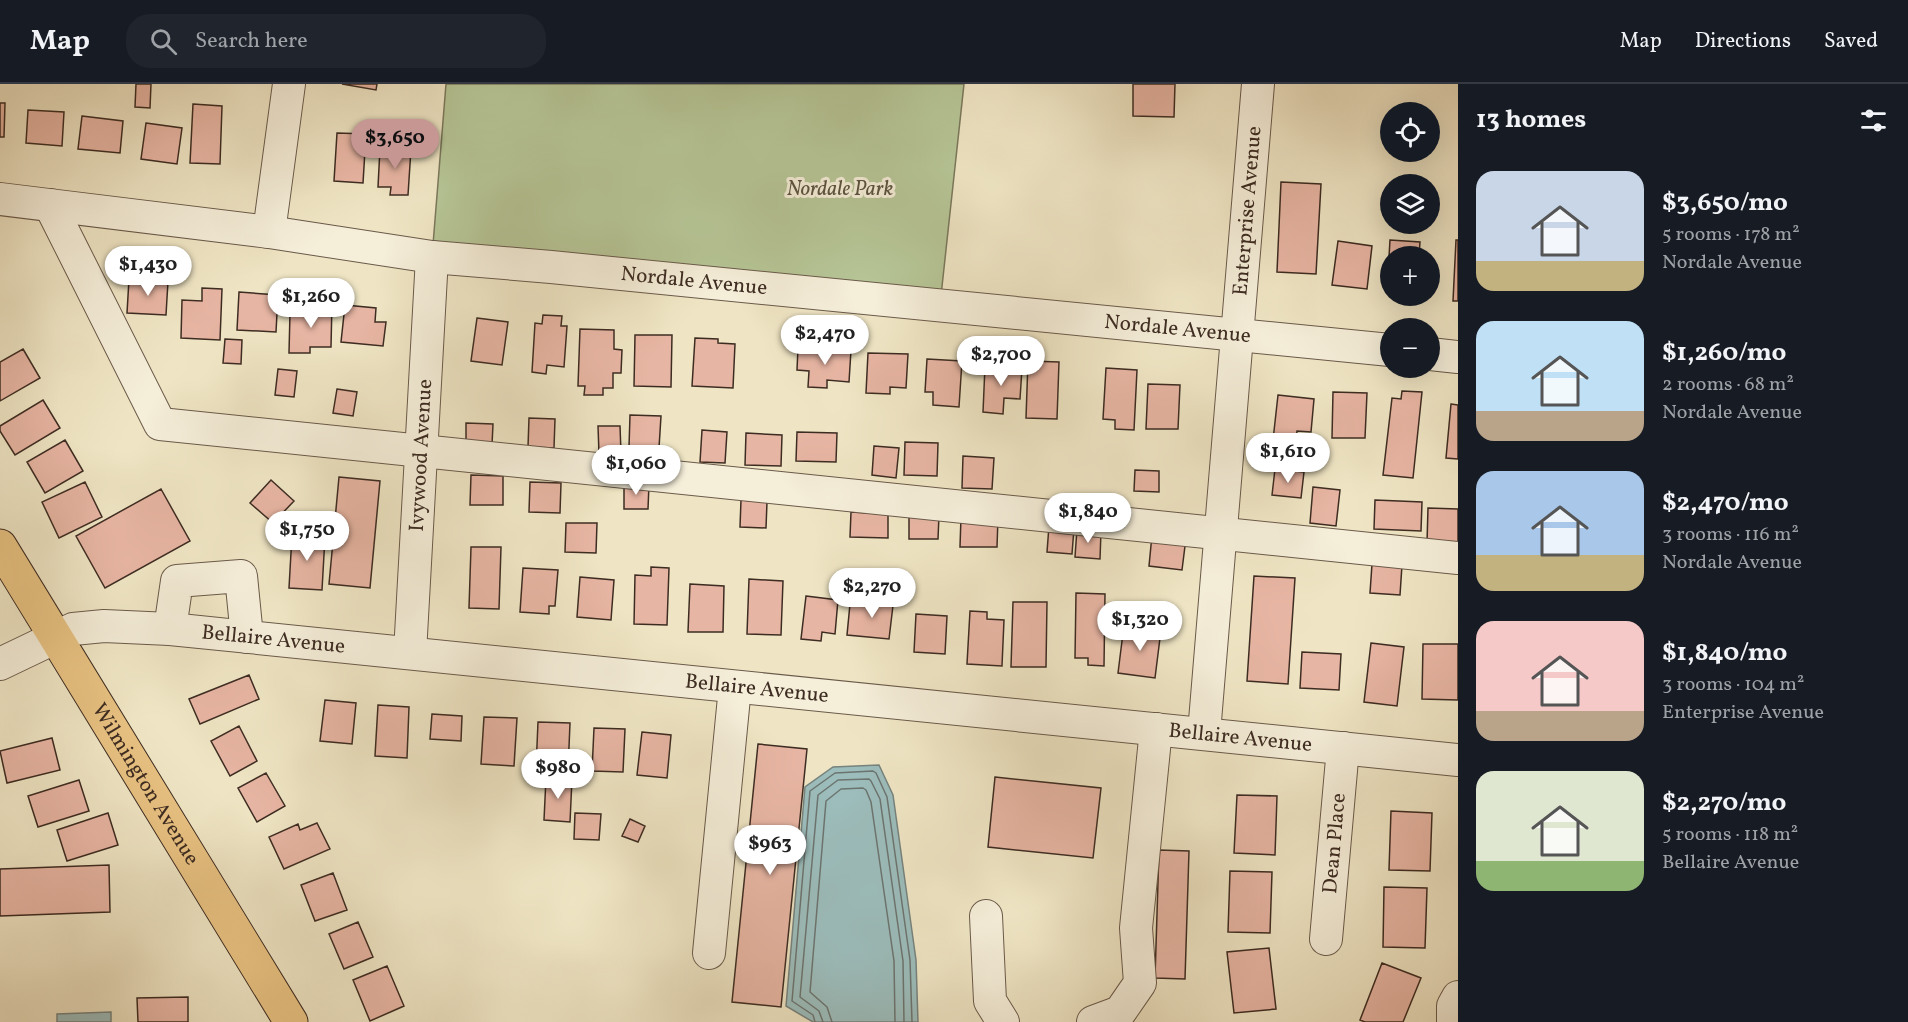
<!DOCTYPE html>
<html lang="en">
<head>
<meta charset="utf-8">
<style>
	body { margin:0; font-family:Vollkorn,serif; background:#20242c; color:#f1f3f6; height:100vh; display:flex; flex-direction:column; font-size:22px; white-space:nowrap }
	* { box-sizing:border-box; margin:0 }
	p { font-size:20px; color:#9ea1a6 }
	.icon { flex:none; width:33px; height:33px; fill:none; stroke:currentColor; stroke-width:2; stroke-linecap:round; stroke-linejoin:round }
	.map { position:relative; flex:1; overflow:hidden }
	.drawer { display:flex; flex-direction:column; background:#171b24; width:450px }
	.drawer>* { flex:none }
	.fabs { position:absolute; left:1380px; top:18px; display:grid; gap:12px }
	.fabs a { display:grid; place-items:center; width:60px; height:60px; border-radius:50%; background:#171b24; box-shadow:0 6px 24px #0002; font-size:30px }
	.price { position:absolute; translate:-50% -51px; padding:0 14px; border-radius:21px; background:#fff; color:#222; font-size:20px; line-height:39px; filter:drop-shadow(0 2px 3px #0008) }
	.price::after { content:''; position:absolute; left:50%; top:36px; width:18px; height:14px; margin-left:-9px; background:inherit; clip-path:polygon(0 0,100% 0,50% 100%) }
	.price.current { background:#c59692; color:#111 }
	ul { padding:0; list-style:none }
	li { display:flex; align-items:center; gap:18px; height:150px; padding:0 18px }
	li span { display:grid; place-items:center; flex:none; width:168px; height:120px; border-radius:18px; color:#555 }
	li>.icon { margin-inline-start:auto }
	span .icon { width:72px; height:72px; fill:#fffc; stroke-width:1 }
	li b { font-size:26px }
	h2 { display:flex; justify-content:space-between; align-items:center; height:72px; padding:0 18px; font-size:26px }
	header { display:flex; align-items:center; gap:36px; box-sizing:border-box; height:84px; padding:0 30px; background:#171b24; border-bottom:2px solid #363941 }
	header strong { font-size:28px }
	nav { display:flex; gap:33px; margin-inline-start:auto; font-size:21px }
	.search { width:420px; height:54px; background:#20242c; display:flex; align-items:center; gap:15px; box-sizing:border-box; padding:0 21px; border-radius:24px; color:#9ea1a6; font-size:22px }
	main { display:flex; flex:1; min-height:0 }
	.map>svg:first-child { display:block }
	.green { fill:#b6c596; stroke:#7a785c; stroke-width:1.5 }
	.water { fill:#9cbdbc; stroke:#76837e; stroke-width:1.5 }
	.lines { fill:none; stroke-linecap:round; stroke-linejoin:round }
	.shore { stroke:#6c746f; stroke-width:1.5 }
	.building { fill:#e7b5a3; stroke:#3d2c22; stroke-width:1.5 }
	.minor-casing { stroke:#6a5a4a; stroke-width:34 }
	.major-casing { stroke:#3d2c22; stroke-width:35 }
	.minor { stroke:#f5eed9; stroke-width:32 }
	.major { stroke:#e8c282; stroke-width:33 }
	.labels { text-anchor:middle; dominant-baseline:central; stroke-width:6; stroke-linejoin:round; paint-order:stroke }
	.park-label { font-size:21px; font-style:italic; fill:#5b523f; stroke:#f5eed9 }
	.street-label { font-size:21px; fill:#3d2c22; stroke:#f5eed9 }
</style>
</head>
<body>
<header>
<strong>Map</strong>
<div class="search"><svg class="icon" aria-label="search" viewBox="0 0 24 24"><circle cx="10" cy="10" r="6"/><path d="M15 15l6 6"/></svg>Search here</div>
<nav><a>Map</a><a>Directions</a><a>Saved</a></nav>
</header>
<main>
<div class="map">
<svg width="1458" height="938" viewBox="0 0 1458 938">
	<rect width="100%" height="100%" fill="#efe5c4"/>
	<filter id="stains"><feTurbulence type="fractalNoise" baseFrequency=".00333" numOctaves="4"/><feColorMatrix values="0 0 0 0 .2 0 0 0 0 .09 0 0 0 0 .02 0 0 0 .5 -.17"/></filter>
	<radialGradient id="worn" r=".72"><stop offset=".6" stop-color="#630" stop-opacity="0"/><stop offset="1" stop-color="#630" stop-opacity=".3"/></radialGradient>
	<path class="green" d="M446,0H964L940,221L432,173Z"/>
	<path class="water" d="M879,681L893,711L916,876L918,938H813L786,922L805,703L833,683Z
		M111,928V938H57V930Z"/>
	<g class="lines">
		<path class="shore" d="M815,938L813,931L792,917L810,707L835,689L873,687L876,689L887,713L910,876L912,938
			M823,938L819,927L800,913L818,711L838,696L869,695L871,697L880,715L903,877L904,938
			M832,938L827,923L810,908L826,717L841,705L863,704L866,706L871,718L894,877L895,938"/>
	</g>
	<path class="building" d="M136,0H151L150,24L135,23Z
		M342,0H377L376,6Z
		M1133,0H1175L1174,33L1133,32Z
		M0,19H5L4,53H0Z
		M193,20L222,22L220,80L190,79Z
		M28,26L64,28L62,62L26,59Z
		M82,32L123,37L120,69L78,65Z
		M146,39L182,44L177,80L141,75Z
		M337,49L366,50L363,99L334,97Z
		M380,64L411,65L408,111H390L391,103H378Z
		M1281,98L1321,100L1316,190L1277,188Z
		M1390,156L1420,158L1419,172H1390V207H1387Z
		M1456,156H1458V217H1453Z
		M1338,157L1372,162L1367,205L1332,201Z
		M129,195L168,197L166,231L127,229Z
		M202,204L222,205L220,256L181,254L182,216L202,217Z
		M239,208L278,211L276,248L237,246Z
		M312,218L332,219L331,263H310V269H289L290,229H312Z
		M345,221L376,224L375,238H386L383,262L341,258Z
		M543,231L562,232L561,242H567L564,283L547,281L546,290L532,288L535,239L542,240Z
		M477,234L508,238L502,281L471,277Z
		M580,245L614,246V265L622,266L621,289H613V304H603V311H584L585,302H578Z
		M635,251H672L671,303L634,302Z
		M695,254L718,255V259L735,260L733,304L692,302Z
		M225,255L242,256L241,280L223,279Z
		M798,264L851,266L849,298L827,296V304L808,303L809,287L797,286Z
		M23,265L40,294L0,317V278Z
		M868,269L908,270L906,304L890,303V310L866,309Z
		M927,275L962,277L959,323L933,321V308H925Z
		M1028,277L1059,278L1057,335L1026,334Z
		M985,282L1022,284L1020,315L1004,314L1003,330L983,328Z
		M1106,284L1137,286L1134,346L1115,345V336L1103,335Z
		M278,285L297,287L294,313L275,311Z
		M1148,300L1180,301L1178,345H1146Z
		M337,305L357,308L353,332L333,329Z
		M1402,307L1422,308L1413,394L1383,391L1392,314L1401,315Z
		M1333,308L1367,309L1365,354H1332Z
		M1278,311L1314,315L1311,348L1297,347L1295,367L1272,365Z
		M43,316L60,344L15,371L0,347V342Z
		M1451,320L1458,321V375L1446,374Z
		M630,331L661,332L659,364L629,363Z
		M529,334L555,335L554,364L528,363Z
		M466,339L493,340L492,361L466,360Z
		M598,342H620L621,369L599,370Z
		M702,346L727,348L725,379L700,378Z
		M797,348L837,349L836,378L796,377Z
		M746,349L782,351L781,382L745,381Z
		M65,356L83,387L45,409L27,378Z
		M905,358L938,359L937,392L904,391Z
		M874,362L899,364L896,394L872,391Z
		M963,372L994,374L992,405L962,404Z
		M1275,385L1304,388L1301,414L1272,411Z
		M1135,386L1159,387V408L1134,407Z
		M471,391L503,392V421H470Z
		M339,393L380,397L370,504L329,500Z
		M271,396L294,417L273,439L250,419Z
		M85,398L102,433L59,454L42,418Z
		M530,398L561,399L560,429L529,428Z
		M624,400H649L648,425H624Z
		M1313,403L1340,406L1336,442L1310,439Z
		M161,405L190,457L105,504L76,452Z
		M741,416L767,418L766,444L740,443Z
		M1375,416L1422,418L1421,447L1374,445Z
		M1428,424L1458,425V460L1427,459Z
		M851,428L888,430V454L850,453Z
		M909,431H939L938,455H909Z
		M961,433L998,434L997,463H960Z
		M566,439H597L596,469L565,468Z
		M1049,442L1074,444L1072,470L1047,468Z
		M1077,445L1101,447L1100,475L1075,473Z
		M292,451L325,453L322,506L289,504Z
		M1152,451L1186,454L1182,486L1149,482Z
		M471,463H501L499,525L469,524Z
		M1372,480L1402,481L1400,511L1370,509Z
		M651,483L669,484L667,541L634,540L635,491L651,492Z
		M523,484L558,486L555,522H549V530L520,528Z
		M1254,492L1295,494L1288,600L1247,597Z
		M580,493L614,496L611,536L577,533Z
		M749,495L783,497L781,551L747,550Z
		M690,500L724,502L723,548H688Z
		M1076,509L1105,510L1104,582L1088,581V574H1075Z
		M806,512L838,516L835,550L822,548L821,557L801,555Z
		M874,512L894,513L889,555L847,551L850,520L873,522Z
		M1013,518H1047L1046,583H1011Z
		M970,527L987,528V535L1004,536L1002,582L967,580Z
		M916,530L947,532L945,570L914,568Z
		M1124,541L1161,546L1155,594L1118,589Z
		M1371,559L1404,563L1397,622L1364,618Z
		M1423,560H1458V616L1422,615Z
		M1302,568L1341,570L1339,606L1300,604Z
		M249,591L259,615L200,640L189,615Z
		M325,616L356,619L352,660L320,657Z
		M378,621L409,623L407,674L375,672Z
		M432,630L462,632L461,657L430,655Z
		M484,633L517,634L514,682L481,680Z
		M538,638L570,639L568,687L536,685Z
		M239,642L257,677L230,692L211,657Z
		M594,644L625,645L623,688L592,687Z
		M642,648L671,651L667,694L637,691Z
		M52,654L60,686L7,699L0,667Z
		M758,660L807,665L781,923L732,918Z
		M266,689L285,722L257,738L238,704Z
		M995,693L1101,704L1093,774L988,763Z
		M546,694L572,695L570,738L544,736Z
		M79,696L89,727L38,743L28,712Z
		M1237,711L1277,712L1275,771L1234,769Z
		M1391,727L1432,729L1430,787L1389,786Z
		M108,729L118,761L67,777L57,746Z
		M575,729L601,730L599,756L574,755Z
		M630,735L645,742L638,758L622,752Z
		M317,739L330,765L284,785L269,753L298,740L300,746Z
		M1159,766L1189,767L1185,895L1155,894Z
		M109,781L110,828L0,832V785Z
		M1230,787L1272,788L1270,849L1228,848Z
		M333,789L347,826L315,837L301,801Z
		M1384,803L1427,804L1425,864L1383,863Z
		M358,838L373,873L344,885L329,850Z
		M1269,864L1276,925L1234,929L1227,868Z
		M1382,879L1421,894L1403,938H1365L1360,936Z
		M387,882L404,922L370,937L353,896Z
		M188,913V938H138L137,914Z"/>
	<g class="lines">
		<g class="minor-casing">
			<g id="minor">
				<path id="s1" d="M0,115L269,148L432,173L551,183L1390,266"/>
				<path d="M50,121L160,340L1458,474"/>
				<path d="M269,148L289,0"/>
				<path d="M1430,270L1458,273"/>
				<path d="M170,545L177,497L241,492L247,553"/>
				<path id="s2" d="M410,569L432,173"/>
				<path id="s3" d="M0,580L73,545L104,542L170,545L1458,676"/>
				<path id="s4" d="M1204,649L1258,0"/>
				<path d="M986,832L990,917L1003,938"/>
				<path id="s5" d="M1326,855L1343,664"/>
				<path d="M709,869L735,603"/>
				<path d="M1093,938L1120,928L1140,899L1136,844L1156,645"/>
				<path d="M1453,938V922L1458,913"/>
			</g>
		</g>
		<g class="major-casing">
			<g id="major">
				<path id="s6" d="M0,462L291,938"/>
			</g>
		</g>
		<use href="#minor" class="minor"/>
		<use href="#major" class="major"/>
	</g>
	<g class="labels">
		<g class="park-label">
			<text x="840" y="105">Nordale Park</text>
		</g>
		<g class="street-label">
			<text stroke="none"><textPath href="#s4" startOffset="524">Enterprise Avenue</textPath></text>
			<text stroke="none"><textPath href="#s1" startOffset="699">Nordale Avenue</textPath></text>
			<text stroke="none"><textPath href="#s1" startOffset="1185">Nordale Avenue</textPath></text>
			<text stroke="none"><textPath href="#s2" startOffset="198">Ivywood Avenue</textPath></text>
			<text stroke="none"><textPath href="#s3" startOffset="282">Bellaire Avenue</textPath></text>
			<text stroke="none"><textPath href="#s3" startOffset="768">Bellaire Avenue</textPath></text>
			<text stroke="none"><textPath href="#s3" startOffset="1254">Bellaire Avenue</textPath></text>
			<text stroke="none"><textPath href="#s6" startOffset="279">Wilmington Avenue</textPath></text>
			<text stroke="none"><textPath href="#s5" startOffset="96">Dean Place</textPath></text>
		</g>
	</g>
	<rect width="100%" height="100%" filter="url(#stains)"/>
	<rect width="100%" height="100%" fill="url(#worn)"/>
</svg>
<div class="fabs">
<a><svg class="icon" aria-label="locate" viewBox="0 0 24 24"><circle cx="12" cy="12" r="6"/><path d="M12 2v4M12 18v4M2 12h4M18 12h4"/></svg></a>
<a><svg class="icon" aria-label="layers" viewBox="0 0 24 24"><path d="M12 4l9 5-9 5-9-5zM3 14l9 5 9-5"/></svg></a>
<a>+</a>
<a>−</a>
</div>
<b class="price current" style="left:395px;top:86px">$3,650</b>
<b class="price" style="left:148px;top:213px">$1,430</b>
<b class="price" style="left:311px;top:245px">$1,260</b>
<b class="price" style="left:825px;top:282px">$2,470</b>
<b class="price" style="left:1001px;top:303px">$2,700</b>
<b class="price" style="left:1288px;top:400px">$1,610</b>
<b class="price" style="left:636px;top:412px">$1,060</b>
<b class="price" style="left:1088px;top:460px">$1,840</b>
<b class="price" style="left:307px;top:478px">$1,750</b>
<b class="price" style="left:872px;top:535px">$2,270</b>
<b class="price" style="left:1140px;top:568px">$1,320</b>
<b class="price" style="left:558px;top:716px">$980</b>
<b class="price" style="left:770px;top:792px">$963</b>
</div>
<section class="drawer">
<h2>13 homes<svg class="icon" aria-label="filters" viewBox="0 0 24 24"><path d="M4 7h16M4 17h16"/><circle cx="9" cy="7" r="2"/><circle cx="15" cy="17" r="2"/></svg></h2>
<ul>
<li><span style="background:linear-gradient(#c9d6e8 75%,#c2b280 0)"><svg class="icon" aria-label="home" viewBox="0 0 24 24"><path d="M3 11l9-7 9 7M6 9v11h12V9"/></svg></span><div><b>$3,650/mo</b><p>5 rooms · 178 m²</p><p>Nordale Avenue</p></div></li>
<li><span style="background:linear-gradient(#bfe0f5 75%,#b9a48a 0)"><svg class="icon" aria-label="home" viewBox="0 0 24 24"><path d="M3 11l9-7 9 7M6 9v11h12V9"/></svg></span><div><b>$1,260/mo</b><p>2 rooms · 68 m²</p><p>Nordale Avenue</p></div></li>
<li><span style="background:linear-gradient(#a9c7e8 70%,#c2b280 0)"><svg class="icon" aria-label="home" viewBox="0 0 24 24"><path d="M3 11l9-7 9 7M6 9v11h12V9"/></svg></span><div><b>$2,470/mo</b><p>3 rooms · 116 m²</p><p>Nordale Avenue</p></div></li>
<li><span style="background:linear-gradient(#f6c9c9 75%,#b9a48a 0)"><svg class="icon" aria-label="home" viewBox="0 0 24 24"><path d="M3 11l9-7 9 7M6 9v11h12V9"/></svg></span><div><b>$1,840/mo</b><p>3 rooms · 104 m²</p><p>Enterprise Avenue</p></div></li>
<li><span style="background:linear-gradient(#dfe7d0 75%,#8fb573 0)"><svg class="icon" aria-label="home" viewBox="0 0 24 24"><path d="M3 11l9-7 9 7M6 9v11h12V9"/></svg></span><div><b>$2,270/mo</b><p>5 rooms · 118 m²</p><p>Bellaire Avenue</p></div></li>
</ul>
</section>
</main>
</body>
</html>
